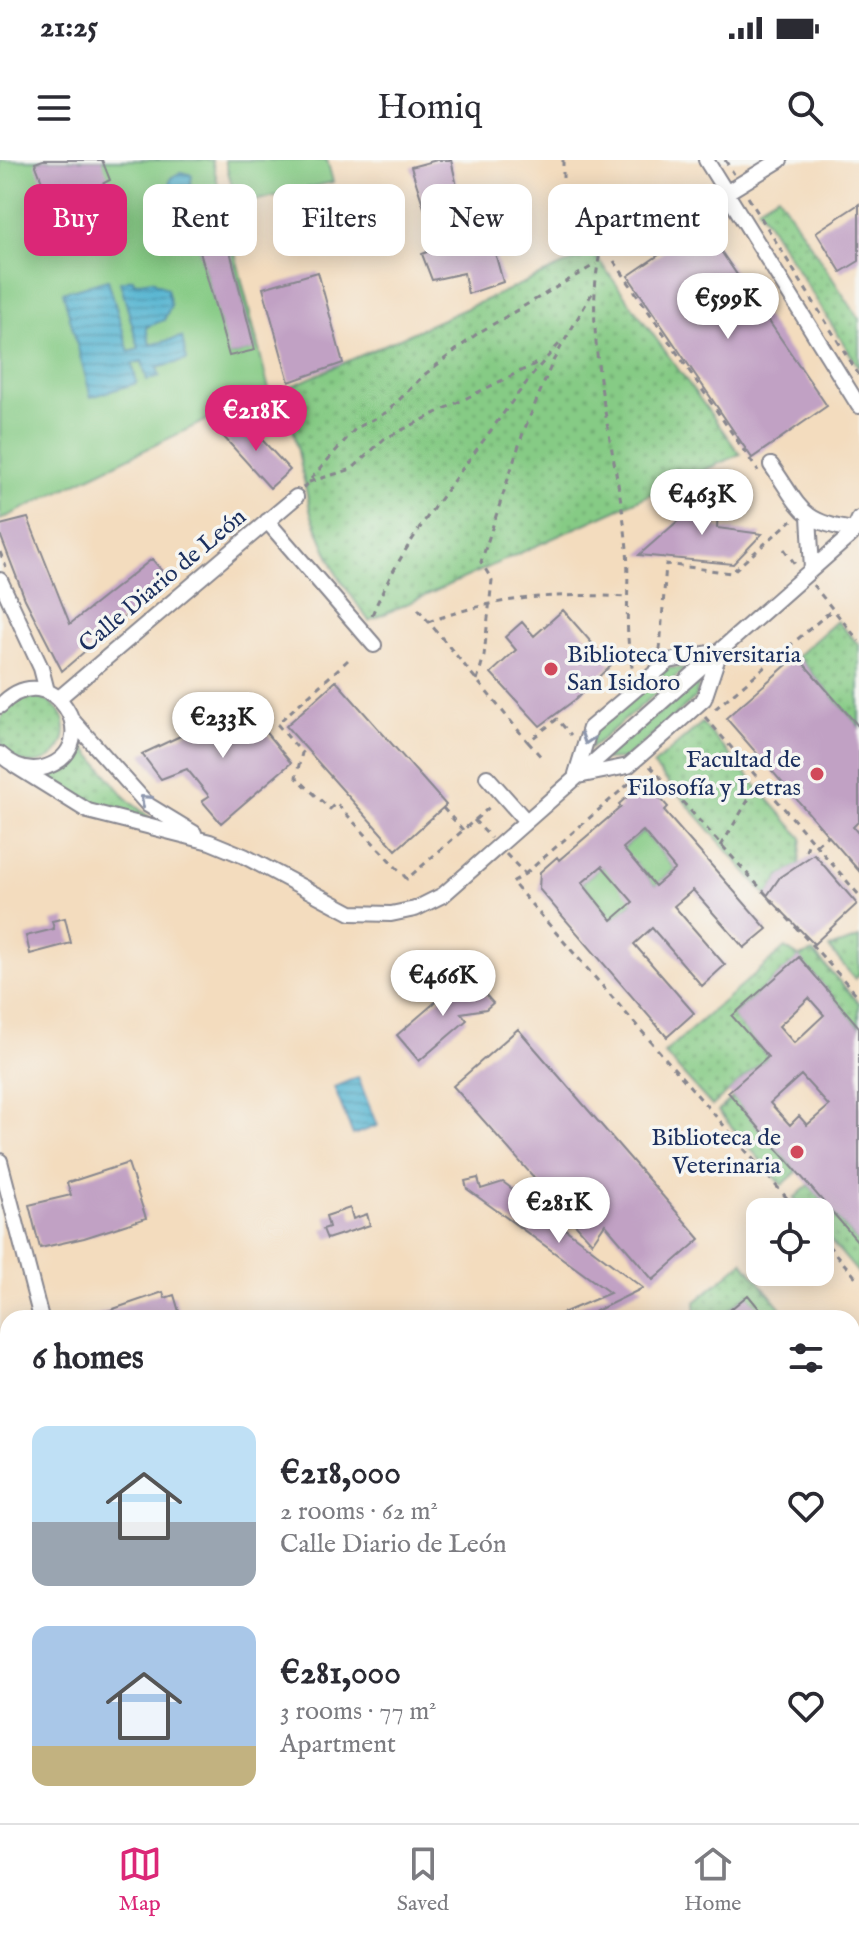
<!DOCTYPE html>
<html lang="en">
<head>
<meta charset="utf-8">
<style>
	body { margin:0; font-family:"IM FELL English",serif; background:#f7f7f7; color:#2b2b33; height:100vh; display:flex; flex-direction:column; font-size:30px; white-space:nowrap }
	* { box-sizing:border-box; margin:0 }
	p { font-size:26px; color:#7c7c81 }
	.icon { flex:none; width:44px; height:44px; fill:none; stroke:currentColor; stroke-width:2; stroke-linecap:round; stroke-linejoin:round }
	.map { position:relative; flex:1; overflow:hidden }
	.details { position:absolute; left:0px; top:1150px; width:860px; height:514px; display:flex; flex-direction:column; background:#fff; border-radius:24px 24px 0 0; box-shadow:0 4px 20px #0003 }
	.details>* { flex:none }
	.banner { position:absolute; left:24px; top:24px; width:812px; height:72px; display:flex; gap:16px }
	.tools { position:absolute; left:746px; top:1038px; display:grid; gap:16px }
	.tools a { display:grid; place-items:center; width:88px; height:88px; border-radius:16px; background:#fff; box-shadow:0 4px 20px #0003; font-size:40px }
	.price { position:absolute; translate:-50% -68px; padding:0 18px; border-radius:28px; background:#fff; color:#222; font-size:26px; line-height:52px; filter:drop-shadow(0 2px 4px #0008) }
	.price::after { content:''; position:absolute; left:50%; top:48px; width:24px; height:18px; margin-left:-12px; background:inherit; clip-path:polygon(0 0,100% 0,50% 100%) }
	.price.on { background:#db2777; color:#fff }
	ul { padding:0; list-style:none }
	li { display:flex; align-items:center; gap:24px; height:200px; padding:0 32px }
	li span { display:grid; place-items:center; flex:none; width:224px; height:160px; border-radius:16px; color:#555 }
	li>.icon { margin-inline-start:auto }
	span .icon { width:96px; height:96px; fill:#fffc; stroke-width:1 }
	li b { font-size:34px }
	h2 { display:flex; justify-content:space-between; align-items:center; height:96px; padding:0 32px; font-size:34px }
	.chip { padding:0 28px; border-radius:16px; background:#fff; box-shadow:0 4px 20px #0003; font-size:28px; line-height:72px }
	.chip.on { background:#db2777; color:#fff }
	.status { display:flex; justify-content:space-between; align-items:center; height:56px; padding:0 40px; background:#fff; direction:ltr }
	.status svg { height:22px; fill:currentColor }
	header { display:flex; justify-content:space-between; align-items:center; height:104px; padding:0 32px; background:#fff; font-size:36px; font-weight:600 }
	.dock { display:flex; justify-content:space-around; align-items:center; height:112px; border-top:2px solid #e1e1e2; background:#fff; font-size:22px; color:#7c7c81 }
	.dock a { display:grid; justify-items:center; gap:4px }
	.dock .on { color:#db2777 }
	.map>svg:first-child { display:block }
	.grass { fill:url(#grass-dots); stroke:#507d72; stroke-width:2 }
	.garden { fill:#86cb85; stroke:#507d72; stroke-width:2; fill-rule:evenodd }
	.water { fill:url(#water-rules); stroke:#367197; stroke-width:2 }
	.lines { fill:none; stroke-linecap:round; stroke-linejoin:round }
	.stream { stroke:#51b3d0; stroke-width:4 }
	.building { fill:#c1a1c4; fill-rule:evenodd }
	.minor-casing { stroke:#87868e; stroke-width:18 }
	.highway-casing { stroke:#87868e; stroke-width:26 }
	.path { stroke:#87868e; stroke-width:3; stroke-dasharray:6 6; stroke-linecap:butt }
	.minor { stroke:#fff; stroke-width:14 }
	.highway { stroke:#fff; stroke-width:22 }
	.oneway { stroke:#8d97ae }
	.poi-dot { fill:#d1495b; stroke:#f6f6f2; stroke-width:3 }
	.labels { text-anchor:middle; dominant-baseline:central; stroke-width:7; stroke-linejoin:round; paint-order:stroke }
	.street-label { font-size:24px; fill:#1b2f5e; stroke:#f6f6f2 }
	.poi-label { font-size:24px; fill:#1b2f5e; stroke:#f6f6f2; text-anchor:end }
</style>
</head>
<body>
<div class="status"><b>21:25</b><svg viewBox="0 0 49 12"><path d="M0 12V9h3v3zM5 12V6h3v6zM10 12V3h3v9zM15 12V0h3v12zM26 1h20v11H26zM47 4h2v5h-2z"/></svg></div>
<header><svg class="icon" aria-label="menu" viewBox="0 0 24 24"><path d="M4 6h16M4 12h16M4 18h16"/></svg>Homiq<svg class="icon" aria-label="search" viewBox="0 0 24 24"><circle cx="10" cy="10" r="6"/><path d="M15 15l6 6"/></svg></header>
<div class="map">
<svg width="859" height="1663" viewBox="0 0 859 1663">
	<defs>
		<pattern id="grass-dots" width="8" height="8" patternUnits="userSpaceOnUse" patternTransform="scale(2)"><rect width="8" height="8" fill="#86cb85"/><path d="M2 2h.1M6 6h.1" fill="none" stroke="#6da570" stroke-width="1.8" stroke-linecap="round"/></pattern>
		<pattern id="water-rules" width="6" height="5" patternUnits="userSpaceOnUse" patternTransform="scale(2)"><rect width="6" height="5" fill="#51b3d0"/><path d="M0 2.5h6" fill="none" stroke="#4292ac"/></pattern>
	</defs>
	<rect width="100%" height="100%" fill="#f6f6f2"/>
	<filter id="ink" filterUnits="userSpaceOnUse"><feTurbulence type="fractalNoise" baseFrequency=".0125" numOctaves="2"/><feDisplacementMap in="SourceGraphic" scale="16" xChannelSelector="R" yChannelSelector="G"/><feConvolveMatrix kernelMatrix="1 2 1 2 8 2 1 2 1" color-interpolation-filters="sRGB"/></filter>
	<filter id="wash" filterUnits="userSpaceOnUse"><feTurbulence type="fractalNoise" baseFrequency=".006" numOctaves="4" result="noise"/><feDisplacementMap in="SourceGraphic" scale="32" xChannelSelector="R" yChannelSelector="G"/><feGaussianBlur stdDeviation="1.8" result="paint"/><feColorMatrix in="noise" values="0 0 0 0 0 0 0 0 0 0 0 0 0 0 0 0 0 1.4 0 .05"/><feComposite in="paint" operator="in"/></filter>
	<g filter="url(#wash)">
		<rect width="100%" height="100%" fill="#f3dcbe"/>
		<path class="grass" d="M778,35L859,159V208L758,47Z
			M593,92L740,294L369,461L337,415L311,354L285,229Z
			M837,461L859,485V567L797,496Z
			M-1 570a33 33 0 1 1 66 0a33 33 0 1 1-66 0Z
			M702,563L802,678L799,705L780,716L767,736L653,605Z
			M82,584L128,640L155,662L101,650L48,618L64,610Z
			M859,778V815L855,819L829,788Z
			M785,788L799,797L813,792L859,843V867L799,798L732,855L768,897L712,946L664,893Z
			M733,937L797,1012L782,1025L718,951Z
			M809,1025L859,1083V1114L820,1068V1052H806L794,1038Z
			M743,1102L789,1158H767L747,1135L727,1152L696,1158L695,1142Z"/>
		<path class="garden" d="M0,0H212L269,230L0,360ZM219,48L255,189L230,196L190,56ZM108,120L128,192L139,189L152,120L145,166L150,186L181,177L147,219L142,201L131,204Z
			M225,0H327L333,22L237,45Z
			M668,508H686L590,589L595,569Z
			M699,520L696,537L624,599L603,600Z
			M643,671L675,709L655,726L636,704L633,742L612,760L582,723L601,707L614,708L622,689Z
			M859,1567V1663H803L812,1656H852V1577Z"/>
		<path class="water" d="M181,12L192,15L190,28L196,34V40L188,45L173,40L168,34L171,18Z
			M133,119L134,123L152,120L167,129L171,145L164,160L146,167L150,185L182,177L187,200L157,208L160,216L147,220L142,201L132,204L137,223L91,237L63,132L108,120L129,192L139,189L120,122Z
			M358,917L377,966L353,975L334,927Z"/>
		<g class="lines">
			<path class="stream" d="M852,1345H859"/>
		</g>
		<g id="blocks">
			<path class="building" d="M43,0H102L110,20L102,24L105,32L64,49L59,38L50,42L35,3Z
				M437,0H451L465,61L485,56L503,122L468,134L464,113L432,120L422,94L437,88L411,7Z
				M859,44V101L841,112L816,72Z
				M219,47L255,190L229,196L190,56Z
				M703,65L827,246L752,298L628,116Z
				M318,112L343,203L289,222L263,128Z
				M242,258L290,310L270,328L223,276Z
				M719,325L717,368L762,374L733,404L639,395Z
				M28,358L70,464L152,399L169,419L62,511L25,439L0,374V365Z
				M563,450L611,505L576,539L540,566L491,513L516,490L505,477L522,462L534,476Z
				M797,496L859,567V661L853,667L859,674V711L726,558Z
				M336,521L446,645L396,690L286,566Z
				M244,546L291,603L221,663L202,641L209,636L187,609L161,619L142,594Z
				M636,629L654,631L668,647L664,651L767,769L744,788L693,730L674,746L725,805L702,826L652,768L634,784L694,853L667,877L539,729L540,712L557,697L559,700L621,647L619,644ZM643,671L675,709L655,726L623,688ZM602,706L633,742L612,760L582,723Z
				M814,694L857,744L814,784L767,736L780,717Z
				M65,758L71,783L30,794L26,776L54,769L52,761Z
				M799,797L859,867V1083L728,932L768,897L732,856ZM809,838L824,855L794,883L779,866ZM801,915L829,946L807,965L799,956L790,965L770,943Z
				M467,814L493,843L486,849L461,853L467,860L419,901L397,875L446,833L449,836L461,826Z
				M518,869L700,1079L653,1120L605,1064L592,1083L453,926Z
				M128,1003L146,1058L84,1078L40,1088L29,1045L71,1035L67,1023Z
				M478,1018L481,1029L503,1022L643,1128L582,1158H551L610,1133L467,1029L465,1021Z
				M350,1048L353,1059L367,1054L370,1065L327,1079L323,1069L329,1067L326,1056Z
				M163,1132L165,1138L174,1135L180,1155L169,1158H87Z
				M748,1135L767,1158H720Z"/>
		</g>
	</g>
	<g filter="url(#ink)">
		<use href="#blocks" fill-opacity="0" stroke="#87868e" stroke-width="2"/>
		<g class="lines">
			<g class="minor-casing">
				<path id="minor" d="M706,0L859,246
					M726,33L780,0
					M771,305C801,347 799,362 854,370
					M809,356L812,409
					M267,361L374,485
					M0,420L41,508L47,531
					M59,538L296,337
					M0,546C52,490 108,586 46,607C28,613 13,606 0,594
					M73,561L148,645L194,673
					M14,605L88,651L210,682L244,696L351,753L391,754L415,749L443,735L852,374L859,359
					M576,614L590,568L669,501L719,491
					M578,616L628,606L665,574L704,539L720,491
					M487,617L526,661
					M0,1001L41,1158
					M0,1484L8,1489
					M0,1579L8,1587
					M82,1656L94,1663
					M205,1656L208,1663
					M435,1656L446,1663
					M5,1663L8,1641
					M107,1663V1656
					M283,1663L295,1656
					M849,1663L853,1655"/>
			</g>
			<g class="highway-casing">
				<path id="highway" d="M852,1370L859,1371
					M0,1375L8,1372
					M852,1387H859
					M0,1398H8
					M852,1409H859
					M0,1418H8
					M852,1426L859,1425
					M0,1443L8,1445
					M467,1656L479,1663"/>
			</g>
			<path class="path" d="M563,0V19
				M725,0L734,14
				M748,37L859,215
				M602,85C578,176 619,295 627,389C630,430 623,472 633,511
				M614,101L758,311
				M309,322L352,309L384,279L541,201
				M303,328L355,269L387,252L424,215L478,173L596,104
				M784,389L795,404
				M0,392L6,407
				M813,425L859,481
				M418,449L528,582L557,559L571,575
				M372,455C398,392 440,339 480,285C507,249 532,212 563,180
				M428,462C500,436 552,433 628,437
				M660,490L666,404L731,413L792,360
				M348,500L277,564L302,593L296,617L330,649L336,643L407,719L492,645
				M477,520L484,496L492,420L481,402L523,273L553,201L595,128
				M715,549L832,450
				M705,557L859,735
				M528,582L543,599
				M650,606L859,837
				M443,648L463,670
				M474,660L491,678
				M816,685L828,675
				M721,686L750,637L764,625
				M806,691L810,678
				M506,694L525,714L512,722L799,1052
				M525,714L633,620
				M820,1076L859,1121
				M0,1324L8,1317
				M852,1334H859
				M852,1569L859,1560
				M497,1658L506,1663
				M800,1663L809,1656"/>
			<use href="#minor" class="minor"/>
			<use href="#highway" class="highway"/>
		</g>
		<defs><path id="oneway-chevron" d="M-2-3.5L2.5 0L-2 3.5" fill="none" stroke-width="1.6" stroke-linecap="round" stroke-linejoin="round" transform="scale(2)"/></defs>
		<g class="oneway">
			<use href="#oneway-chevron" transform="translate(587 579) rotate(109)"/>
			<use href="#oneway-chevron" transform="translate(145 640) rotate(-139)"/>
		</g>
	</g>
	<g class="poi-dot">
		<circle cx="551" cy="509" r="8"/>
		<circle cx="817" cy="614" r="8"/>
		<circle cx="797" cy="992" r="8"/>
	</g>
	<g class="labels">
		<g class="street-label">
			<text transform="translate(163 421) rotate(-40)">Calle Diario de León</text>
		</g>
		<g class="poi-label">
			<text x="567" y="495" text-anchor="start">Biblioteca Universitaria<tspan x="567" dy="28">San Isidoro</tspan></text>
			<text x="801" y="600">Facultad de<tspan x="801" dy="28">Filosofía y Letras</tspan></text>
			<text x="781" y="978">Biblioteca de<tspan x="781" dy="28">Veterinaria</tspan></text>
		</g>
	</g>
</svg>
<div class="tools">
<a><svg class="icon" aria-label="locate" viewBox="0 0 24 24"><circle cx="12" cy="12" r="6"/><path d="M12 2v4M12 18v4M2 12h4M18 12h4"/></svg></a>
</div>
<b class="price" style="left:728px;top:181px">€599K</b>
<b class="price on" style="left:256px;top:293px">€218K</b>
<b class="price" style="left:702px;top:377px">€463K</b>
<b class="price" style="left:223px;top:600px">€233K</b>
<b class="price" style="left:443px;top:858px">€466K</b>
<b class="price" style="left:559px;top:1085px">€281K</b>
<div class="banner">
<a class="chip on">Buy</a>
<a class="chip">Rent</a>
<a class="chip">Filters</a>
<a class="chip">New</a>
<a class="chip">Apartment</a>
</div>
<section class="details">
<h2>6 homes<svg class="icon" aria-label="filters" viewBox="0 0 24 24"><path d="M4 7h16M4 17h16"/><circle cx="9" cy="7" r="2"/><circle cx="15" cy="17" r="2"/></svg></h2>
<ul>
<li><span style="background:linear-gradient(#bfe0f5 60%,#9aa5b1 0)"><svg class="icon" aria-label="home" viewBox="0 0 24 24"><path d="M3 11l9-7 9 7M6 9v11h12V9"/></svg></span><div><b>€218,000</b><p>2 rooms · 62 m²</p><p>Calle Diario de León</p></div><svg class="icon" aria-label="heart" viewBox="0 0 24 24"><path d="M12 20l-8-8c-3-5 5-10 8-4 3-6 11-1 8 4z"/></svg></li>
<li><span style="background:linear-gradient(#a9c7e8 75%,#c2b280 0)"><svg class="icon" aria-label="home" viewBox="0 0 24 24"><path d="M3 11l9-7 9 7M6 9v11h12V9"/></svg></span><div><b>€281,000</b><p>3 rooms · 77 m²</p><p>Apartment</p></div><svg class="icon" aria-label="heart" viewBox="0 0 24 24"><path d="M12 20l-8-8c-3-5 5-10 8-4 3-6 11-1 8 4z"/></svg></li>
</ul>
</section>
</div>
<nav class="dock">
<a class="on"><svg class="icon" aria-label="map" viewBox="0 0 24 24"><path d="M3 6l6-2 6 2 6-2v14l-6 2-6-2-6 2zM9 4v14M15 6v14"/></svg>Map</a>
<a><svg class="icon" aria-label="saved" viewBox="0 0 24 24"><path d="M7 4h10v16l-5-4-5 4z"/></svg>Saved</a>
<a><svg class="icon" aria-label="home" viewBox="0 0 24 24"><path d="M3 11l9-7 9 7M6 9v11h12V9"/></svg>Home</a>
</nav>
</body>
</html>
